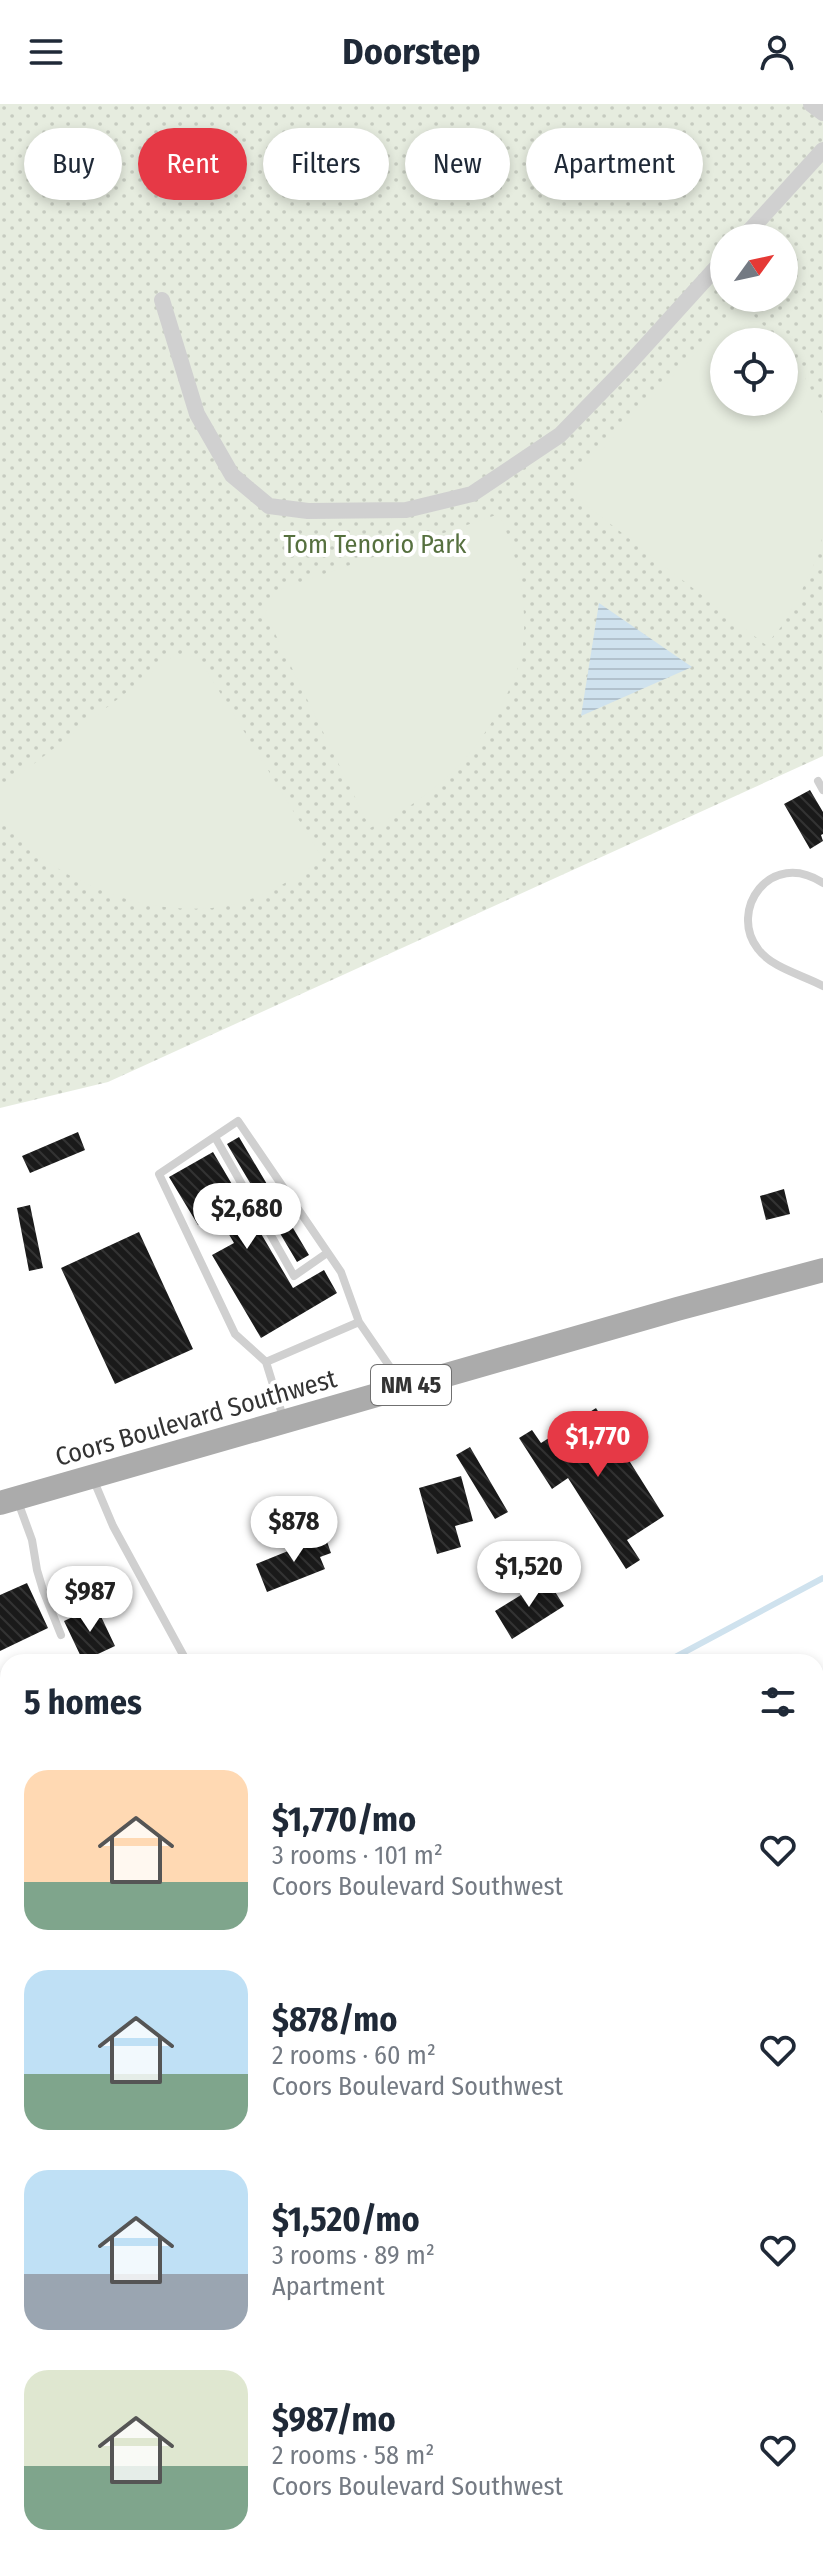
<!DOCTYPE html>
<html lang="en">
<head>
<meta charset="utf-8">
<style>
	body { margin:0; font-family:"Fira Sans Condensed",sans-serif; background:#f2f2f3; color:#1f2937; height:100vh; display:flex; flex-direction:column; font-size:30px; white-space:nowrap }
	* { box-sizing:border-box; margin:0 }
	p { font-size:26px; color:#747a83 }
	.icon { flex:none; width:44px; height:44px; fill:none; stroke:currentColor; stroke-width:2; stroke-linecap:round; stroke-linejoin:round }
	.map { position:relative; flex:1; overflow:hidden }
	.sheet { position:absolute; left:0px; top:1550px; width:824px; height:912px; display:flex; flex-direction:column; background:#fff; border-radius:24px 24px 0 0; box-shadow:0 4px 12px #0003 }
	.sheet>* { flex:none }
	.banner { position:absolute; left:24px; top:24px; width:776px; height:72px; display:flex; gap:16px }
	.needle { width:52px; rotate:57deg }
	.tools { position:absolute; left:710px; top:120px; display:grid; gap:16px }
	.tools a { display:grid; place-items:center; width:88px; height:88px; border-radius:50%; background:#fff; box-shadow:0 4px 12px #0003; font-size:40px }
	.price { position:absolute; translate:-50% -68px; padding:0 18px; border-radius:28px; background:#fff; color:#222; font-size:26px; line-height:52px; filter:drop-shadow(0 2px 4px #0008) }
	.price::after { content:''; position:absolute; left:50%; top:48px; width:24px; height:18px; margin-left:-12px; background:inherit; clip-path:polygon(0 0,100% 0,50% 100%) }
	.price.selected { background:#e63946; color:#fff }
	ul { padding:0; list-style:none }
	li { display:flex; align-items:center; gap:24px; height:200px; padding:0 24px }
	li span { display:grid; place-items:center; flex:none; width:224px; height:160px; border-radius:24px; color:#555 }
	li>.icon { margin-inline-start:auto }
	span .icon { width:96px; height:96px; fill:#fffc; stroke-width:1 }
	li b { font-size:34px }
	h2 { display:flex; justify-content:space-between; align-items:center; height:96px; padding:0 24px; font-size:34px }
	.chip { padding:0 28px; border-radius:36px; background:#fff; box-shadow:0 4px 12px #0003; font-size:28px; line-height:72px }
	.chip.selected { background:#e63946; color:#fff }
	header { display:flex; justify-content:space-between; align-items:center; height:104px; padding:0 24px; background:#fff; font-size:36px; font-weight:700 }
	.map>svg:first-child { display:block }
	.park { fill:url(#park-dots); fill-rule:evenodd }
	.pitch { fill:#e6ecdf }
	.water { fill:url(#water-rules) }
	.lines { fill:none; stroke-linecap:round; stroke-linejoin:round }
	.stream { stroke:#cfe2ee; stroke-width:6 }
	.building { fill:url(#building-back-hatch) }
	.service { stroke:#d0d0d0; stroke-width:8 }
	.minor { stroke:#d0d0d0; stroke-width:16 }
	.tertiary { stroke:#d0d0d0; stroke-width:20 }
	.primary { stroke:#ababab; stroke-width:24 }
	.labels { text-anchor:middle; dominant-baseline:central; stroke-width:8; stroke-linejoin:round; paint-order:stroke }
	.shield { fill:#fff; stroke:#707070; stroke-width:2 }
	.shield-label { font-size:24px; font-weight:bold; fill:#333 }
	.park-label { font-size:26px; fill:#56703f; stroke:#fff }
	.street-label { font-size:26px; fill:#333; stroke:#fff }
</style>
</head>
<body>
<header><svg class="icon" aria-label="menu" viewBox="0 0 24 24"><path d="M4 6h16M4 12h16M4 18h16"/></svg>Doorstep<svg class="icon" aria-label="person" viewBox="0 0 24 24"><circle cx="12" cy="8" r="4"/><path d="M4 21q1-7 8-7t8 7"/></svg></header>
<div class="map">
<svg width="823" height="2462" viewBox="0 0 823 2462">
	<defs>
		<pattern id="park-dots" width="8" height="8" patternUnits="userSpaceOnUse" patternTransform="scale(2)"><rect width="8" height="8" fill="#e6ecdf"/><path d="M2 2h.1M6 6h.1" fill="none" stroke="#c6cbc0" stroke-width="1.8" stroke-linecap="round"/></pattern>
		<pattern id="water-rules" width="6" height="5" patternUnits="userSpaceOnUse" patternTransform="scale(2)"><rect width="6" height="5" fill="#cfe2ee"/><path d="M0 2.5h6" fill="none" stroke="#b2c2cd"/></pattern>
		<pattern id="building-back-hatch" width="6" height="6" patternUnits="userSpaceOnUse" patternTransform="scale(2)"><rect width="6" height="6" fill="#1a1a1a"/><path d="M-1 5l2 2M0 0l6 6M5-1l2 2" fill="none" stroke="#333"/></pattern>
	</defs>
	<rect width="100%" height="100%" fill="#fff"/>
	<path class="park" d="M0,0H823V652L108,978L0,1004ZM724,134H784V194H724ZM724,238H784V298H724Z"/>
	<path class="pitch" d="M743,201L780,238H724V298H784V244L807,277L823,312V431L817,454L800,490L781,523L766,541L577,394L576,372Z
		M499,410C517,450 528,498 523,542C520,563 512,581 502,600C472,658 429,696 370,724L265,509L274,488L292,481Z
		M176,550L198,553L323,755C295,774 265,793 231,801C164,815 88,789 35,749C22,740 11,726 0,715V686Z"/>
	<path class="water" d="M599,499L692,563L581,612Z"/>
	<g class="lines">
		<path class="stream" d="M666,1558L823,1474
			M0,1916L8,1911
			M443,2454L449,2462"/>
	</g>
	<path class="building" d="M810,686L823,708V730L821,731L823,737L810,745L784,700Z
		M78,1028L85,1046L30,1069L22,1052Z
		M239,1033L309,1151L297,1158L227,1040Z
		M213,1048L293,1184L324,1166L337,1189L261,1234L212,1151L234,1139L217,1110L198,1121L169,1073Z
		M784,1085L790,1110L766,1116L760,1092Z
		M30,1101L43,1164L29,1167L17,1104Z
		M139,1128L193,1245L115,1280L61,1164Z
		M596,1304L664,1412L627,1436L640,1456L626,1465L568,1374L552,1385L519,1334L532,1326L541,1339Z
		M470,1343L508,1408L495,1415L456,1351Z
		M461,1372L473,1417L455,1422L461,1443L437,1450L419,1384Z
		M325,1432L331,1449L320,1453L325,1465L267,1488L256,1460Z
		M80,1466L94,1498L63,1511L49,1480Z
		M547,1475L564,1502L512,1535L495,1507Z
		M27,1479L48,1524L0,1547V1491Z
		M96,1502L115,1542L83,1557L64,1517Z
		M816,1959L819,1963L823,1961V2016L818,2019L816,2016Z
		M820,2254L823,2258V2283L816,2287V2256Z
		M311,2454H327L328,2457L333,2454H355L360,2462H316Z
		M626,2454H664L669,2462H631Z"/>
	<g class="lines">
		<path class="service" d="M818,677L823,686
			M823,779C770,744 728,807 758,845C772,864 803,871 823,882
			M215,1033L294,1172L327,1149
			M266,1258L359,1218
			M283,1313L266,1258L235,1230L159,1070L238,1017L341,1168L359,1218L401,1279
			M94,1377L113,1422L187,1558
			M17,1395L32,1436L37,1466L43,1486L61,1531
			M0,1695L8,1699"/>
		<path class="minor" d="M811,0L823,9
			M743,134L823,46
			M162,196L197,310L232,371L269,402L308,407L406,406L472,390L560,331L627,262L724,155
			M816,2342L823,2343
			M606,2454L611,2462
			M760,2454L763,2462"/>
		<path class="tertiary" d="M816,1883L823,1880
			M0,2377L8,2341"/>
		<path class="primary" d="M0,1399L677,1205L823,1166"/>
	</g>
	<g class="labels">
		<rect class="shield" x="371" y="1261" width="80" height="40" rx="6"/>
		<g class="shield-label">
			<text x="411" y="1281">NM 45</text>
		</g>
		<g class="park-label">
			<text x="375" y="440">Tom Tenorio Park</text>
		</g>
		<g class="street-label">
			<text transform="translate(196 1314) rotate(-16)">Coors Boulevard Southwest</text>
		</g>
	</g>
</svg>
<div class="tools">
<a><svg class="needle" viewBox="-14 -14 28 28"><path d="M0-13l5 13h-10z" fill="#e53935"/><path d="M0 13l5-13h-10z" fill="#747a83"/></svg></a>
<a><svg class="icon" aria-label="locate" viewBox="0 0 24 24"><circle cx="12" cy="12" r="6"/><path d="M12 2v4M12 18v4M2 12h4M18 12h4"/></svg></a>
</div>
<b class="price" style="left:247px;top:1147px">$2,680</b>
<b class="price selected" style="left:598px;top:1375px">$1,770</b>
<b class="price" style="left:294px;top:1460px">$878</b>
<b class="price" style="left:529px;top:1505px">$1,520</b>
<b class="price" style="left:90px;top:1530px">$987</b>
<div class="banner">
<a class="chip">Buy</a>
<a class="chip selected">Rent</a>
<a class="chip">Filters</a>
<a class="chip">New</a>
<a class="chip">Apartment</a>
</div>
<section class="sheet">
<h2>5 homes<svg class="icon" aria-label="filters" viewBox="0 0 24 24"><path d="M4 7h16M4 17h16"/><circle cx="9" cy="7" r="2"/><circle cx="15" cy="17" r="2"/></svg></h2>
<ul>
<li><span style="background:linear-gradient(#ffd9b3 70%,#7fa58c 0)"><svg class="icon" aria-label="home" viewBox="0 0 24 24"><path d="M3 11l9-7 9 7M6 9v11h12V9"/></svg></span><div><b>$1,770/mo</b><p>3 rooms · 101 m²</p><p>Coors Boulevard Southwest</p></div><svg class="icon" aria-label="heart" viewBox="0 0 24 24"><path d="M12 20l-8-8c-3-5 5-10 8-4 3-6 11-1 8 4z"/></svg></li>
<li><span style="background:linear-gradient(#bfe0f5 65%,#7fa58c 0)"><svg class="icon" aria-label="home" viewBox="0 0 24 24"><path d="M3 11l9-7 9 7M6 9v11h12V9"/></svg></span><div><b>$878/mo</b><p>2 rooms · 60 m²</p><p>Coors Boulevard Southwest</p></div><svg class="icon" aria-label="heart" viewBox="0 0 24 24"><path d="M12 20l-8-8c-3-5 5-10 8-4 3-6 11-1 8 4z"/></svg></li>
<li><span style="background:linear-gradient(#bfe0f5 65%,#9aa5b1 0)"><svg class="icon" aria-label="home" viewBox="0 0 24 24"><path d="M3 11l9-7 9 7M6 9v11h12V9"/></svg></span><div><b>$1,520/mo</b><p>3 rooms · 89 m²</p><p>Apartment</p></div><svg class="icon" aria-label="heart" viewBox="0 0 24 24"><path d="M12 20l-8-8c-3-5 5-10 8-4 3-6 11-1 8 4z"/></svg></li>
<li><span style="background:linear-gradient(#dfe7d0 60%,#7fa58c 0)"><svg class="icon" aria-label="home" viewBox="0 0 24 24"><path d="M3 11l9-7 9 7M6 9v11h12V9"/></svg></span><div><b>$987/mo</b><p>2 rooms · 58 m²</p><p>Coors Boulevard Southwest</p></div><svg class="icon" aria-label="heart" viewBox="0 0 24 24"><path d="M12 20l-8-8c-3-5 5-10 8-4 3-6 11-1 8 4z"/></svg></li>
</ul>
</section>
</div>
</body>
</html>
